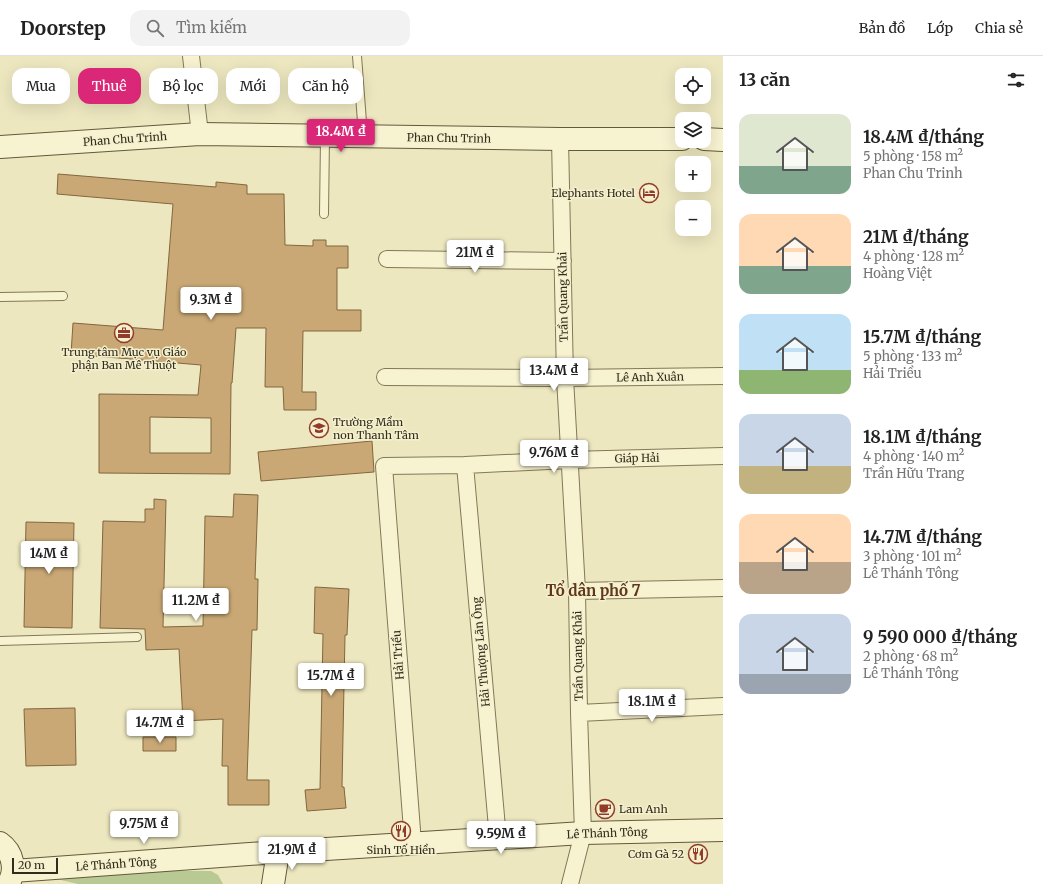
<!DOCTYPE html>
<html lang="vi">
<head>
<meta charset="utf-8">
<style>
	body { margin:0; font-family:Merriweather,serif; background:#f2f2f2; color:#222; height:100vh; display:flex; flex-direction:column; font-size:15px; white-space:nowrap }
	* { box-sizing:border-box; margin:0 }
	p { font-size:13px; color:#767676 }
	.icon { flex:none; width:22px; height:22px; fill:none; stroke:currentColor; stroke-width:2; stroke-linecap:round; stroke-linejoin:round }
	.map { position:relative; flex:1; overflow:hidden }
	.side { display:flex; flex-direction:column; background:#fff; width:320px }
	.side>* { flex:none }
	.banner { position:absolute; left:12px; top:12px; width:380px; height:36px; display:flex; gap:8px }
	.fabs { position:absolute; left:675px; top:12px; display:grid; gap:8px }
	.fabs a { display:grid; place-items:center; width:36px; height:36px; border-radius:8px; background:#fff; box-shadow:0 4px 16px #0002; font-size:20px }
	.scale { position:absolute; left:12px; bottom:10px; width:46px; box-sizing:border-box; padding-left:4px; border:2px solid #332c1c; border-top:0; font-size:11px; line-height:14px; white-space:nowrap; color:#332c1c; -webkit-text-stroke:3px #f4f0ce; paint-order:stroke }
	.price { position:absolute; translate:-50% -34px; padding:0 9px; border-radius:4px; background:#fff; color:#222; font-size:13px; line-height:26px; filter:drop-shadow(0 1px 2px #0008) }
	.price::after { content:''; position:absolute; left:50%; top:24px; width:12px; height:9px; margin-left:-6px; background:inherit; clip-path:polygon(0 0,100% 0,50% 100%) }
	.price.on { background:#db2777; color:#fff }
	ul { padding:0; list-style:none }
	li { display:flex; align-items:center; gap:12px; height:100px; padding:0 16px }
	li span { display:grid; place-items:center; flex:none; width:112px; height:80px; border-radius:12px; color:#555 }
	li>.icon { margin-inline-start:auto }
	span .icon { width:48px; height:48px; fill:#fffc; stroke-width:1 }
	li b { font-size:17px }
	h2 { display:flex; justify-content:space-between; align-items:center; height:48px; padding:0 16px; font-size:17px }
	.tag { padding:0 14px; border-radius:12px; background:#fff; box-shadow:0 4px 16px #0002; font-size:14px; line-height:36px }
	.tag.on { background:#db2777; color:#fff }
	header { display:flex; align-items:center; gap:24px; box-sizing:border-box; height:56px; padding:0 20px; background:#fff; border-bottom:1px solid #e0e0e0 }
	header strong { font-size:19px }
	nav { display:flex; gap:22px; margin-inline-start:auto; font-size:14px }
	.search { width:280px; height:36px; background:#f2f2f2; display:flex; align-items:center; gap:10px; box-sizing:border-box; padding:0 14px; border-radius:12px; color:#767676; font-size:15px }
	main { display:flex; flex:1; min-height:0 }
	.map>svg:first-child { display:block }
	.green { fill:#b9c993 }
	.building { fill:#c9a875; stroke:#82663f; fill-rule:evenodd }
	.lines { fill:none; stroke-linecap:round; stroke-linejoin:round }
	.lane-casing { stroke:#847758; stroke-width:10 }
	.street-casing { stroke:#847758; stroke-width:18 }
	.secondary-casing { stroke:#65583b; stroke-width:24 }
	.lane { stroke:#f7f3d1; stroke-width:8 }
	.street { stroke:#f7f3d1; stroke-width:16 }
	.secondary { stroke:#f7f3d1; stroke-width:22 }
	.labels { text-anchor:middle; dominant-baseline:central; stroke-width:3; stroke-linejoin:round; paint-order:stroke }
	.street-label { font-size:11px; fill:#332c1c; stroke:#f4f0ce }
	.poi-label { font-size:11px; fill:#332c1c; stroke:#f4f0ce; text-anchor:end }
	.district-label { font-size:15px; font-weight:bold; fill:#5f371d; stroke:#f4f0ce }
</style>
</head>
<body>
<header>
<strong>Doorstep</strong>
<div class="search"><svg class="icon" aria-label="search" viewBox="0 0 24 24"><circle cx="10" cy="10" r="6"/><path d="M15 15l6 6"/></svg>Tìm kiếm</div>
<nav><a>Bản đồ</a><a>Lớp</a><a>Chia sẻ</a></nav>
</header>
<main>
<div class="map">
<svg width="723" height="828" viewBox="0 0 723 828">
	<rect width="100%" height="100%" fill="#ece7bf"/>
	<path class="green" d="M22,815H211L218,819L223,828H78Z"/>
	<path class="building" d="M58,118L216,131V126L247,129V138H284L285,189L313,190V184H326V190H348V212H337V254H361V275H303L302,336H316V354H284L283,331H265L266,272H236L232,327H231L230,418L99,417V338L198,339L201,309L71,298L73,267L163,274L173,148L57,138ZM150,361L211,362V397H150Z
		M372,385L374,416L261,425L258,396Z
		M234,438L258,439L255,523H258L257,574H252L247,724H269V749H228V710H222L223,663L183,665L179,593L146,594L145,573L100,572L103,465L145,466V453H154V443L166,444L163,571L203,570L205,460L233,461Z
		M26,466L74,467L72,572L24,571Z
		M315,531L349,533L347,579H345L342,731H344L346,752L307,755L305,734L320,733L323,578L314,577Z
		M75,652L76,709L26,710L24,653Z
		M143,681H176V695H143Z"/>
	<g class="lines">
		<g class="lane-casing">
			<path id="lane" d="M357,0L363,79
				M324,158L325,81
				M0,241L63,240
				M0,585L137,581"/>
		</g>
		<g class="street-casing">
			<path id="street" d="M191,0L200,78
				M560,83L565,322L577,535L579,657L583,777L570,828
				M387,203L563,205
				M385,321L565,322L723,320
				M465,409L498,783
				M577,535L723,532
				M579,657L723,650
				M413,787L384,410L465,409L569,404L723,400"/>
		</g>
		<g class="secondary-casing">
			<path id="secondary" d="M704,83L723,84
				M0,91L200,78L560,83H682
				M0,787C13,796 17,815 8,828
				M13,815L278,796L583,777L723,774
				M273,828L278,796"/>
		</g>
		<use href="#lane" class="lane"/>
		<use href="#street" class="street"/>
		<use href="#secondary" class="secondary"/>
	</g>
	<defs>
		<g id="hotel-ring" transform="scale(1)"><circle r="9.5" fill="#f4f0ce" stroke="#913c2a" stroke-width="1.5"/><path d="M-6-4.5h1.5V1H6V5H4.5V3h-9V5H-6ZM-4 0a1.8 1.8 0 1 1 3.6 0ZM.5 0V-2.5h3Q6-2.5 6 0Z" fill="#913c2a"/></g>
		<g id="office-ring" transform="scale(1)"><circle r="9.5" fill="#f4f0ce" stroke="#913c2a" stroke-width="1.5"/><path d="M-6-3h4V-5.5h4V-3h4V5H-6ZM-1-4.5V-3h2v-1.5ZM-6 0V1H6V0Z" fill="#913c2a"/></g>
		<g id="school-ring" transform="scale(1)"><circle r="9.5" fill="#f4f0ce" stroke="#913c2a" stroke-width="1.5"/><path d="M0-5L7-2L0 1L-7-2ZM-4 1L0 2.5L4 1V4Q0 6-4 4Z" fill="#913c2a"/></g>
		<g id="cafe-ring" transform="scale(1)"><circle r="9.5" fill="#f4f0ce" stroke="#913c2a" stroke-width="1.5"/><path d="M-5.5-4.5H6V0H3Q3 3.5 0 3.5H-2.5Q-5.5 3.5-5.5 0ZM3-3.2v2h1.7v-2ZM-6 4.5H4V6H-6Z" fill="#913c2a"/></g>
		<g id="restaurant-ring" transform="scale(1)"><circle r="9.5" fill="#f4f0ce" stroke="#913c2a" stroke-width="1.5"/><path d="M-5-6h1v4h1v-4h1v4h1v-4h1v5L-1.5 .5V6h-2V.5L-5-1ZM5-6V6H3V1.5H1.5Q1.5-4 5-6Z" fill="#913c2a"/></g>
	</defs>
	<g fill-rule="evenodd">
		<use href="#hotel-ring" x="649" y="137"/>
		<use href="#office-ring" x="124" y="277"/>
		<use href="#school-ring" x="319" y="372"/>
		<use href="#cafe-ring" x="605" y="753"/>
		<use href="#restaurant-ring" x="401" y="775"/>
		<use href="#restaurant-ring" x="698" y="798"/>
	</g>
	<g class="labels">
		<g class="street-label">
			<text transform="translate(449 82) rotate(1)">Phan Chu Trinh</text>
			<text transform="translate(125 83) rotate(-4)">Phan Chu Trinh</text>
			<text transform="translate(563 241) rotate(-91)">Trần Quang Khải</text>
			<text transform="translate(650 321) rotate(-1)">Lê Anh Xuân</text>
			<text transform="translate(637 402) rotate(-1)">Giáp Hải</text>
			<text transform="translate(481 596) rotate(-95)">Hải Thượng Lãn Ông</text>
			<text transform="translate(398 599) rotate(-94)">Hải Triều</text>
			<text transform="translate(578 600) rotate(-91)">Trần Quang Khải</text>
			<text transform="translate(607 777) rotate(-2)">Lê Thánh Tông</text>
			<text transform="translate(116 808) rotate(-4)">Lê Thánh Tông</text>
		</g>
		<g class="poi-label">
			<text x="635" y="137">Elephants Hotel</text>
			<text x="124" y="296" text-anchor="middle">Trung tâm Mục vụ Giáo<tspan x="124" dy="13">phận Ban Mê Thuột</tspan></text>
			<text x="333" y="366" text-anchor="start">Trường Mầm<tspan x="333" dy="13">non Thanh Tâm</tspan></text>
			<text x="619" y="753" text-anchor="start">Lam Anh</text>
			<text x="401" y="794" text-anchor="middle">Sinh Tố Hiền</text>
			<text x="684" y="798">Cơm Gà 52</text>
		</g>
		<g class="district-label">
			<text x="593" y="534">Tổ dân phố 7</text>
		</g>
	</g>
</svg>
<div class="fabs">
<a><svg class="icon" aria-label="locate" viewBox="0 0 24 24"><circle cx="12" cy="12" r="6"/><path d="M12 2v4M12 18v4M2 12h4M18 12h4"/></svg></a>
<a><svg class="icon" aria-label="layers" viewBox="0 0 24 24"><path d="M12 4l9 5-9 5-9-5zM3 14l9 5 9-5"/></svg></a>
<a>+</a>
<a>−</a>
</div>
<div class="scale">20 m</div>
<b class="price on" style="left:341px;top:97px">18.4M ₫</b>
<b class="price" style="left:475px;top:218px">21M ₫</b>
<b class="price" style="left:211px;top:265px">9.3M ₫</b>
<b class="price" style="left:554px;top:336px">13.4M ₫</b>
<b class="price" style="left:554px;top:418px">9.76M ₫</b>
<b class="price" style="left:49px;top:519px">14M ₫</b>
<b class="price" style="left:196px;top:566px">11.2M ₫</b>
<b class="price" style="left:331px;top:641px">15.7M ₫</b>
<b class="price" style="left:652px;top:667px">18.1M ₫</b>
<b class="price" style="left:160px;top:688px">14.7M ₫</b>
<b class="price" style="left:144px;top:789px">9.75M ₫</b>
<b class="price" style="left:501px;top:799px">9.59M ₫</b>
<b class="price" style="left:292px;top:815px">21.9M ₫</b>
<div class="banner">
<a class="tag">Mua</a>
<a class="tag on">Thuê</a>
<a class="tag">Bộ lọc</a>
<a class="tag">Mới</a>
<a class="tag">Căn hộ</a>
</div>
</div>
<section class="side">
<h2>13 căn<svg class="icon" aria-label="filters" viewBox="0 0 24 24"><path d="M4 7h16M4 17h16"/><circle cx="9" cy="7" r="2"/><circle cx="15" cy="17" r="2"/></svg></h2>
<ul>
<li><span style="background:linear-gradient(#dfe7d0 65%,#7fa58c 0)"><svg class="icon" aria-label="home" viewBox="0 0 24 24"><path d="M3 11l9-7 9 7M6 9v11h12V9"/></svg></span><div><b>18.4M ₫/tháng</b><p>5 phòng · 158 m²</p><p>Phan Chu Trinh</p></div></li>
<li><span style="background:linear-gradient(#ffd9b3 65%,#7fa58c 0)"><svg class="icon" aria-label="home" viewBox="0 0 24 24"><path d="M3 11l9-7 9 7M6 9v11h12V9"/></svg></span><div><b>21M ₫/tháng</b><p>4 phòng · 128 m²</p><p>Hoàng Việt</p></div></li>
<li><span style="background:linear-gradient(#bfe0f5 70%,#8fb573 0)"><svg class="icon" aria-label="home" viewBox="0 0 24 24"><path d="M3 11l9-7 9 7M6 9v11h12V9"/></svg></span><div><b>15.7M ₫/tháng</b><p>5 phòng · 133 m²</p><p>Hải Triều</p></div></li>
<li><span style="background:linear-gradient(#c9d6e8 65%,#c2b280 0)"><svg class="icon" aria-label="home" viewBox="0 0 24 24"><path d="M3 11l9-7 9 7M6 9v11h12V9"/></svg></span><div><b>18.1M ₫/tháng</b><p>4 phòng · 140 m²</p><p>Trần Hữu Trang</p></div></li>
<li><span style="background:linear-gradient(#ffd9b3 60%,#b9a48a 0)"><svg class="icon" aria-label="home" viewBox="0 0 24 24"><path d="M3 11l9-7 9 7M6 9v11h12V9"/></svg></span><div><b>14.7M ₫/tháng</b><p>3 phòng · 101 m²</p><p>Lê Thánh Tông</p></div></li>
<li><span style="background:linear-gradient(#c9d6e8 75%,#9aa5b1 0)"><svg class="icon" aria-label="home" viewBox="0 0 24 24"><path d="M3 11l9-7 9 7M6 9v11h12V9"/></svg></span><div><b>9 590 000 ₫/tháng</b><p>2 phòng · 68 m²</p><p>Lê Thánh Tông</p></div></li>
</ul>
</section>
</main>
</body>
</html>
